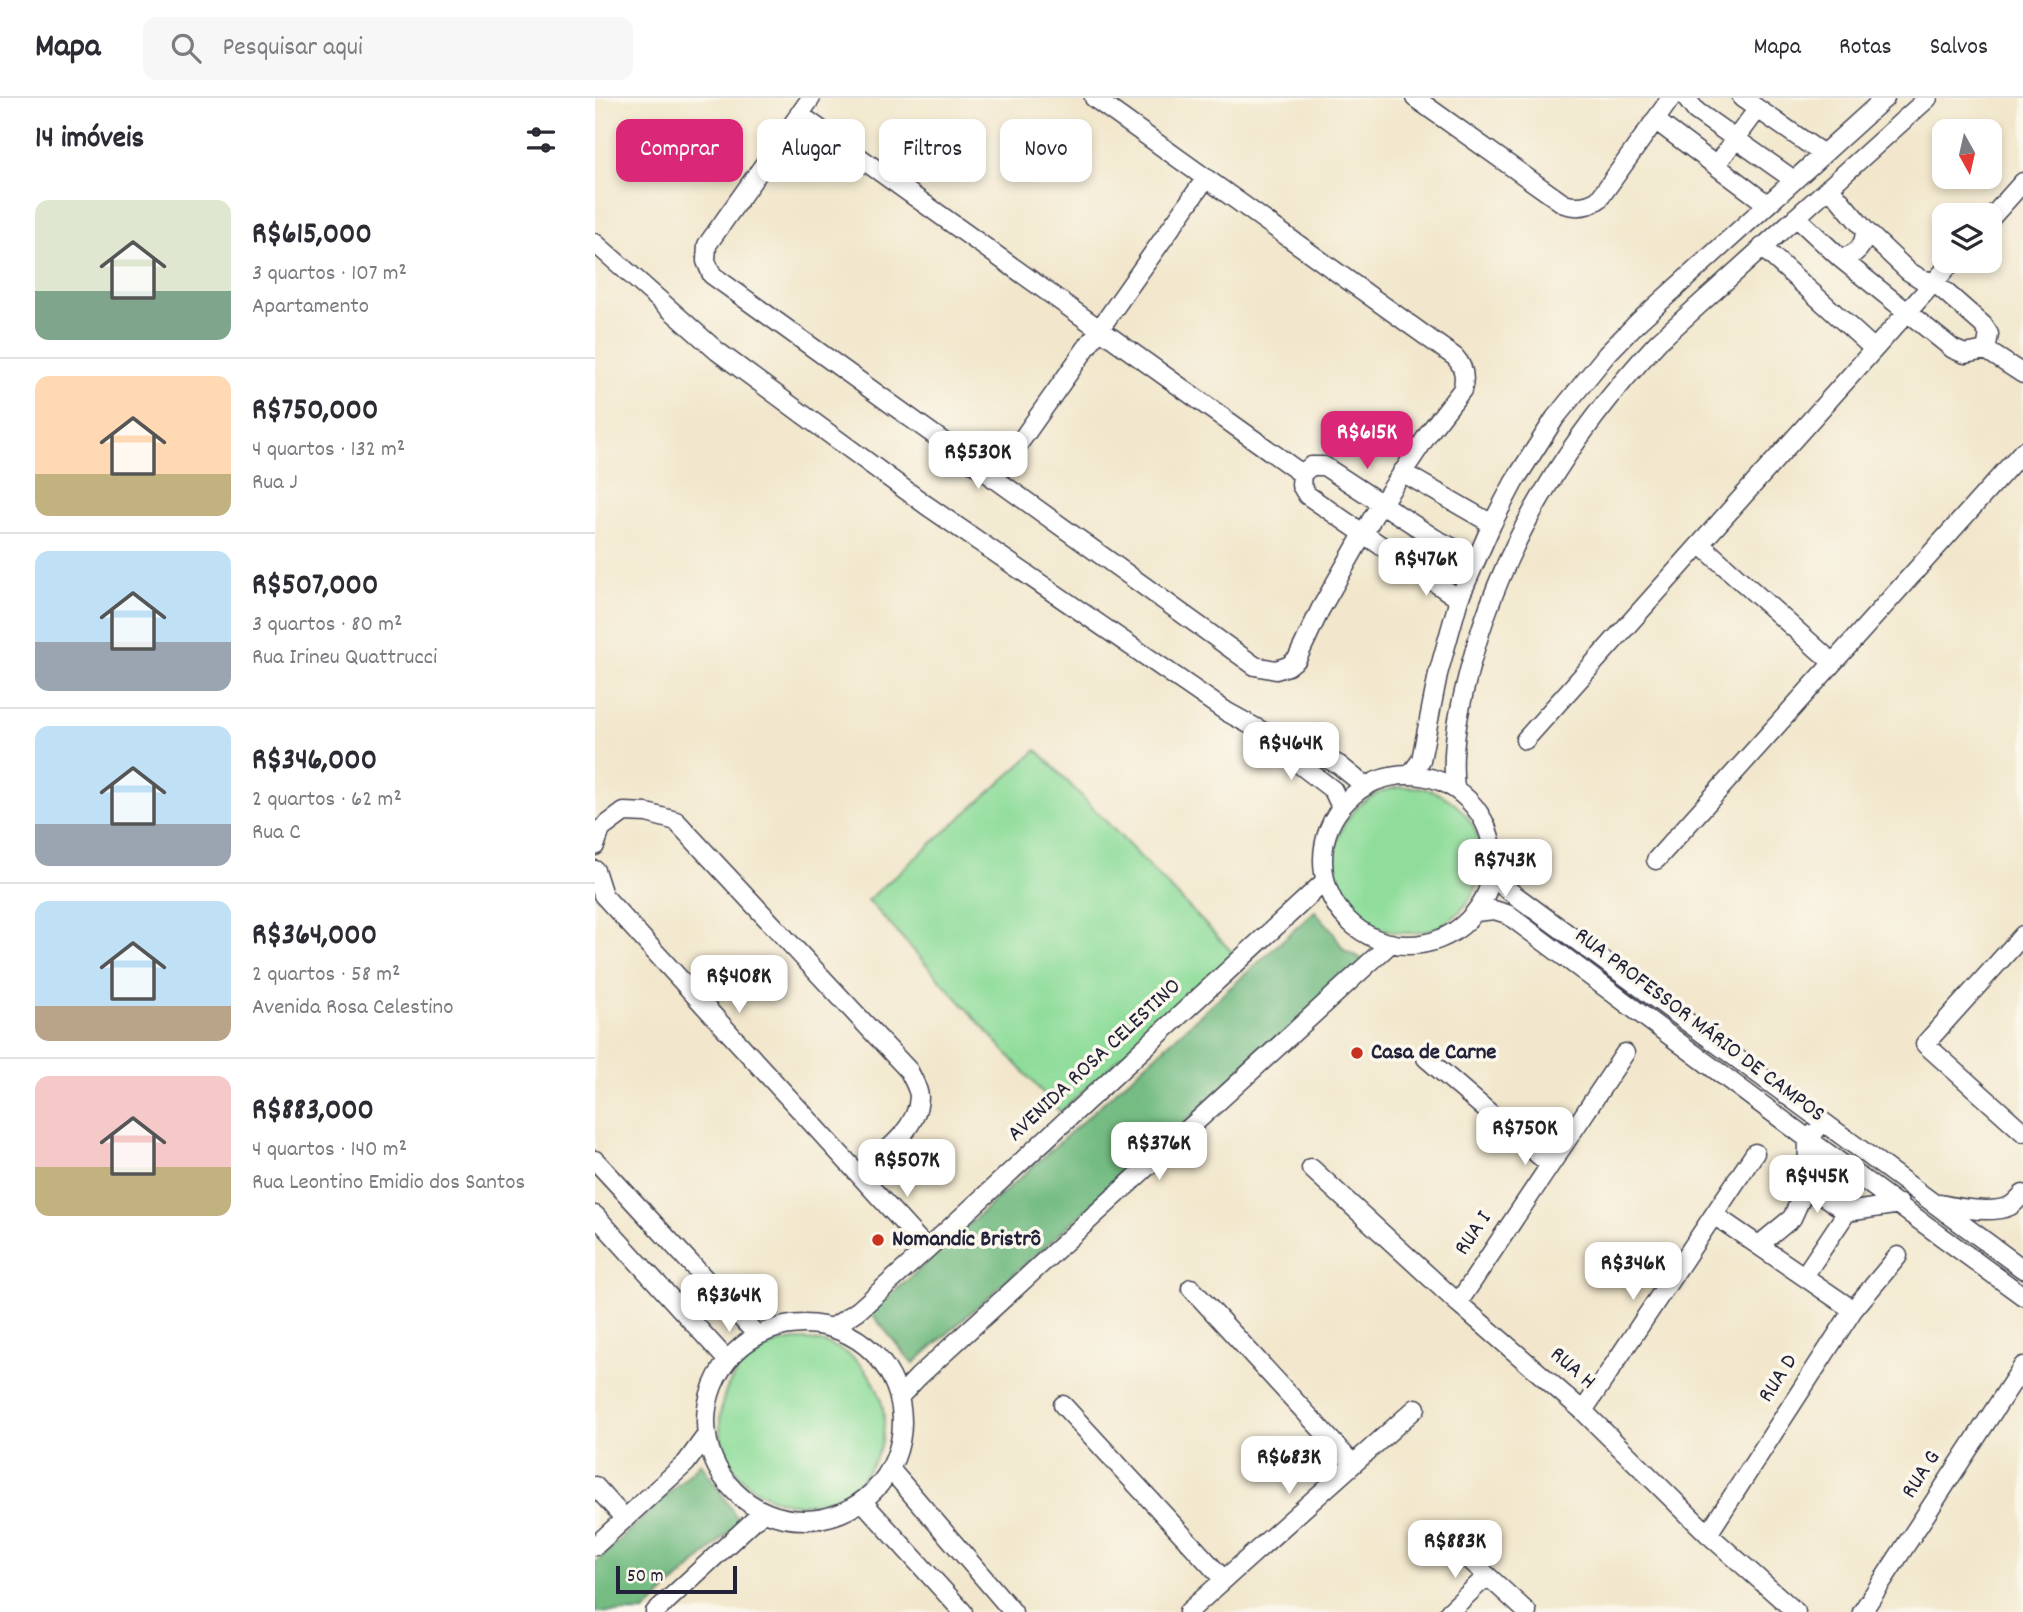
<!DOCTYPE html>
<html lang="pt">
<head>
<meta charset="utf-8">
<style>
	body { margin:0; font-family:Dekko,sans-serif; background:#f7f7f7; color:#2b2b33; height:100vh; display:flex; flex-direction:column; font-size:26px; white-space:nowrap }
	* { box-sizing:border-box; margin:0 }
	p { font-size:23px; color:#7c7c81 }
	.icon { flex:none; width:38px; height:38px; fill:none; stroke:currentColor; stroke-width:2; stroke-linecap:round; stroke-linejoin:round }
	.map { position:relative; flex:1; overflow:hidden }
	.drawer { display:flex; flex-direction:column; background:#fff; width:595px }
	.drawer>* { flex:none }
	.banner { position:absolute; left:21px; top:21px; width:665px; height:63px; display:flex; gap:14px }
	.needle { width:46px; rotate:172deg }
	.controls { position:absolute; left:1337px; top:21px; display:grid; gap:14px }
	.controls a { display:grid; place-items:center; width:70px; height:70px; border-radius:14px; background:#fff; box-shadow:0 4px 10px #0003; font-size:35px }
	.scale { position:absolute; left:21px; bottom:18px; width:121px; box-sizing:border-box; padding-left:7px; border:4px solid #22223b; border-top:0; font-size:19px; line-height:24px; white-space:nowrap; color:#22223b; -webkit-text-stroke:5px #fbf7ec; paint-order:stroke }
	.price { position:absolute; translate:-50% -60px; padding:0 16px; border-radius:14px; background:#fff; color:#222; font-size:23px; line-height:46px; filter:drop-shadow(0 2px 4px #0008) }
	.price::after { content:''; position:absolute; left:50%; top:42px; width:21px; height:16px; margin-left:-10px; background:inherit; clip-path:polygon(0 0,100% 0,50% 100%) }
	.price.on { background:#db2777; color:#fff }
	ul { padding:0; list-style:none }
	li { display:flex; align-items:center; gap:21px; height:175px; padding:0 35px }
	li+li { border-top:2px solid #e1e1e2 }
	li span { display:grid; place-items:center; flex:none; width:196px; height:140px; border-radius:14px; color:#555 }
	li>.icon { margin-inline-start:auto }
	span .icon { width:84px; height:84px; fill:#fffc; stroke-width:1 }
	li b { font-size:30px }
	h2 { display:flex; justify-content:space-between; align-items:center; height:84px; padding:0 35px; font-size:30px }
	.tag { padding:0 24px; border-radius:14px; background:#fff; box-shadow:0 4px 10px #0003; font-size:24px; line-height:63px }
	.tag.on { background:#db2777; color:#fff }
	header { display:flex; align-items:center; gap:42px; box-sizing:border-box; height:98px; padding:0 35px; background:#fff; border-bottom:2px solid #e1e1e2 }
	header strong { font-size:33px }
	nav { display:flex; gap:38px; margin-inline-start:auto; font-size:24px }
	.search { width:490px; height:63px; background:#f7f7f7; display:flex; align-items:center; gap:18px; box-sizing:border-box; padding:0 24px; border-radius:14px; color:#7c7c81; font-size:26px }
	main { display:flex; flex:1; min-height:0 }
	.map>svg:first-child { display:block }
	.green { fill:#90dd9b; stroke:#59806b; stroke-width:2 }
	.forest { fill:#74bc83; stroke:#4b6f5f; stroke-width:2 }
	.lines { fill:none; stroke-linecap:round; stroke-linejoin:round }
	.minor-casing { stroke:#414051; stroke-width:21 }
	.minor { stroke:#fff; stroke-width:18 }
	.poi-dot { fill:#c8321e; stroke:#fbf7ec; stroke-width:2.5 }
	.labels { text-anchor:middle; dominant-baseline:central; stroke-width:7; stroke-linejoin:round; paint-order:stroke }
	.street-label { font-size:23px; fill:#22223b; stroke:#fbf7ec }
	.poi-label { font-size:23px; font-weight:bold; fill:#22223b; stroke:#fbf7ec; text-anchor:start }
</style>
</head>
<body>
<header>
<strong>Mapa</strong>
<div class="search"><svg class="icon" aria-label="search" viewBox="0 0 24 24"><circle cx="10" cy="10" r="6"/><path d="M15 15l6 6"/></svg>Pesquisar aqui</div>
<nav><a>Mapa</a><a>Rotas</a><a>Salvos</a></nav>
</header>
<main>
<section class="drawer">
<h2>14 imóveis<svg class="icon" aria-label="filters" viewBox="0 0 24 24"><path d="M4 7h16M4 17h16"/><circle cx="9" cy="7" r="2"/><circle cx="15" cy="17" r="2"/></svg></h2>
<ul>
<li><span style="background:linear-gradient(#dfe7d0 65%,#7fa58c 0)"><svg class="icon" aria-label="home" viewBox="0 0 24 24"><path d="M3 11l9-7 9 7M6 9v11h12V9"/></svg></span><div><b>R$615,000</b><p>3 quartos · 107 m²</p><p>Apartamento</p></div></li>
<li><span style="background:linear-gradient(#ffd9b3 70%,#c2b280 0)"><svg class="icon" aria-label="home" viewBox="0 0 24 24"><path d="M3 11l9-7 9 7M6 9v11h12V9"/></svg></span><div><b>R$750,000</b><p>4 quartos · 132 m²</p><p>Rua J</p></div></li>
<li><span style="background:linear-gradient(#bfe0f5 65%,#9aa5b1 0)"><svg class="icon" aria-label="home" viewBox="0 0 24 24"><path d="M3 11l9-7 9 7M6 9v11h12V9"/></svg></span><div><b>R$507,000</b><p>3 quartos · 80 m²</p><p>Rua Irineu Quattrucci</p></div></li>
<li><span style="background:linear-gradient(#bfe0f5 70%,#9aa5b1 0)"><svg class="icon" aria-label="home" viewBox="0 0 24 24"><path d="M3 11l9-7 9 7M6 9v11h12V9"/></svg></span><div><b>R$346,000</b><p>2 quartos · 62 m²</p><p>Rua C</p></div></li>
<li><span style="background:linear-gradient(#bfe0f5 75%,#b9a48a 0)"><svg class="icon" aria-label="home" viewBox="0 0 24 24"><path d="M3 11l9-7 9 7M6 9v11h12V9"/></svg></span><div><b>R$364,000</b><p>2 quartos · 58 m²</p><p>Avenida Rosa Celestino</p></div></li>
<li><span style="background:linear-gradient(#f6c9c9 65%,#c2b280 0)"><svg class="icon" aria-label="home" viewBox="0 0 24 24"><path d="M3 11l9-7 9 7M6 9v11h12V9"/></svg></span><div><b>R$883,000</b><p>4 quartos · 140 m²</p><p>Rua Leontino Emidio dos Santos</p></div></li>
</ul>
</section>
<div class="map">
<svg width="1428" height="1514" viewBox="0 0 1428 1514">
	<rect width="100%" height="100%" fill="#fbf7ec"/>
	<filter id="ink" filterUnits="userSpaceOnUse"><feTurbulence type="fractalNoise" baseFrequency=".0143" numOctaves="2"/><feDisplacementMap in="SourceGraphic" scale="14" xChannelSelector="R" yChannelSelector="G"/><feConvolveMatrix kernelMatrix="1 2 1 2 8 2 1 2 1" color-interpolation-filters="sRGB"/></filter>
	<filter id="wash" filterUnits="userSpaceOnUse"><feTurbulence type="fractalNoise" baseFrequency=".00686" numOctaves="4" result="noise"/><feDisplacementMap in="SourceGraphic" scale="28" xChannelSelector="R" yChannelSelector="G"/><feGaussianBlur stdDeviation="1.57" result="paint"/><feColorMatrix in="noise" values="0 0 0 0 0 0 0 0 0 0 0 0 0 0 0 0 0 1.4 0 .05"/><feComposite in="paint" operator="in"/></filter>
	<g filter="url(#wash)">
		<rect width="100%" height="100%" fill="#f2e7cc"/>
		<path class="green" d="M442,652L639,856L465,1014L273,802Z
			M740 762a73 73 0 1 1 146 0a73 73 0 1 1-146 0Z
			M125 1324a82 82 0 1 1 164 0a82 82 0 1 1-164 0Z"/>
		<path class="forest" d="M720,813L736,831L749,852L771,863L318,1266L276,1215Z
			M106,1365L145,1424L49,1514H0V1465Z"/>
	</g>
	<g filter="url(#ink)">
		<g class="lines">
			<g class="minor-casing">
				<path id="minor" d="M216,0L112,147L111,163L117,177L660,568L681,572L693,568L702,561L725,512L779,417L836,332L867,292C871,279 869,269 860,259L499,0
					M820,0L969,106C982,110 993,109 1004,101L1076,0
					M1091,0L1101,13L1199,82
					M1147,0L1228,56
					M204,16L707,376
					M1060,22L1172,106
					M1121,67L1162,12
					M1234,89L1270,132L1313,173L1326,181L1339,184L1388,227L1394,236L1391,252
					M1201,119L1245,160L1358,251L1370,256L1391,252
					M1395,121L1428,84
					M0,145L122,253L331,407L632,614L674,637L708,648L744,667L770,688
					M1167,149L1279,251
					M1245,160C1261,158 1270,148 1270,132
					M1391,252L1428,276
					M807,374L897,426
					M399,381L611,80
					M1105,446L1238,565
					M819,468L839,440
					M864,501L712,397L706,387L707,376L716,368H729L839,440L880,461
					M675,638L695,659L738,692L746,709
					M930,642L1358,163
					M728 762a85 85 0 1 1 170 0a85 85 0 1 1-170 0Z
					M815,677L826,662L843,576L864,501L897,426L919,384L960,320L1012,256L1043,224L1290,0
					M860,690C855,649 865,608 875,569C908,443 975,338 1063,244L1333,0
					M0,748L6,731L29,714L52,715L81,723L314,973C317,980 324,991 324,999C323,1032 287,1056 264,1076
					M1061,762L1428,353
					M898,771L909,789L1428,1171
					M0,772L8,797L332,1151
					M881,814L899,812L912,816L1213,1041L1428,1198
					M1428,837L1330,946L1428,1034
					M831,960L955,1067
					M1220,1034L1213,1041L1212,1087L1252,1114L1305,1106
					M0,1062L162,1237
					M716,1070L863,1205L988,1313L1113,1436L1201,1514
					M1345,1106C1363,1110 1398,1116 1415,1108C1420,1105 1424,1100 1428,1096
					M0,1117L132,1262
					M1119,1117L1258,1212
					M1164,1147L1197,1120L1212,1087
					M1209,1178L1252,1114
					M596,1190L758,1366
					M863,1205L1030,955
					M111 1324a98 98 0 1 1 196 0a98 98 0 1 1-196 0Z
					M237,1230L264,1212L332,1151L730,783
					M307,1296L323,1279L796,845
					M468,1307L629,1482
					M988,1313L1160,1055
					M296,1372L418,1514
					M0,1388L30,1421
					M267,1403L368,1514
					M1113,1436L1258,1212L1303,1158
					M850,1439L932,1514
					M0,1448L91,1365L110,1339
					M60,1514L168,1414
					M593,1514L821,1310
					M854,1514L892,1478
					M1267,1514L1428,1268"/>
			</g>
			<use href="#minor" class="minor"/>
		</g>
	</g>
	<g class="poi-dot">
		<circle cx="762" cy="955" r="7"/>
		<circle cx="283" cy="1142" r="7"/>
	</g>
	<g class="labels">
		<g class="street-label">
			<text transform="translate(1104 928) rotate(37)">RUA PROFESSOR MÁRIO DE CAMPOS</text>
			<text transform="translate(500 963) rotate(-43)">AVENIDA ROSA CELESTINO</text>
			<text transform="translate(879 1136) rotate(-56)">RUA I</text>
			<text transform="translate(977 1271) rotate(41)">RUA H</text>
			<text transform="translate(1184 1281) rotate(-57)">RUA D</text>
			<text transform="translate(1327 1377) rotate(-57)">RUA G</text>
		</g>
		<g class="poi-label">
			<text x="776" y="955">Casa de Carne</text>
			<text x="297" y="1142">Nomandic Bristrô</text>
		</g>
	</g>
</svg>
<div class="controls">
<a><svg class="needle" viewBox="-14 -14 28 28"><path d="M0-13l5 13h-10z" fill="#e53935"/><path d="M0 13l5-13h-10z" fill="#7c7c81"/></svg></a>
<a><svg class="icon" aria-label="layers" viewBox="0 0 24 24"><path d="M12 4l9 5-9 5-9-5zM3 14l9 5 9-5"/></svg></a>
</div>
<div class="scale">50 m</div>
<b class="price on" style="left:772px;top:373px">R$615K</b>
<b class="price" style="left:383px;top:393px">R$530K</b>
<b class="price" style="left:831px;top:500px">R$476K</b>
<b class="price" style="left:696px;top:684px">R$464K</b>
<b class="price" style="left:910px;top:801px">R$743K</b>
<b class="price" style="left:144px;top:917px">R$408K</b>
<b class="price" style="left:930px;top:1069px">R$750K</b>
<b class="price" style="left:564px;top:1084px">R$376K</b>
<b class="price" style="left:312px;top:1101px">R$507K</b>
<b class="price" style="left:1222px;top:1117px">R$445K</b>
<b class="price" style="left:1038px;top:1204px">R$346K</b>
<b class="price" style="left:134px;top:1236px">R$364K</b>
<b class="price" style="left:694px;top:1398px">R$683K</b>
<b class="price" style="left:860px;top:1482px">R$883K</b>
<div class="banner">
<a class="tag on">Comprar</a>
<a class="tag">Alugar</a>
<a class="tag">Filtros</a>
<a class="tag">Novo</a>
</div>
</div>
</main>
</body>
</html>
